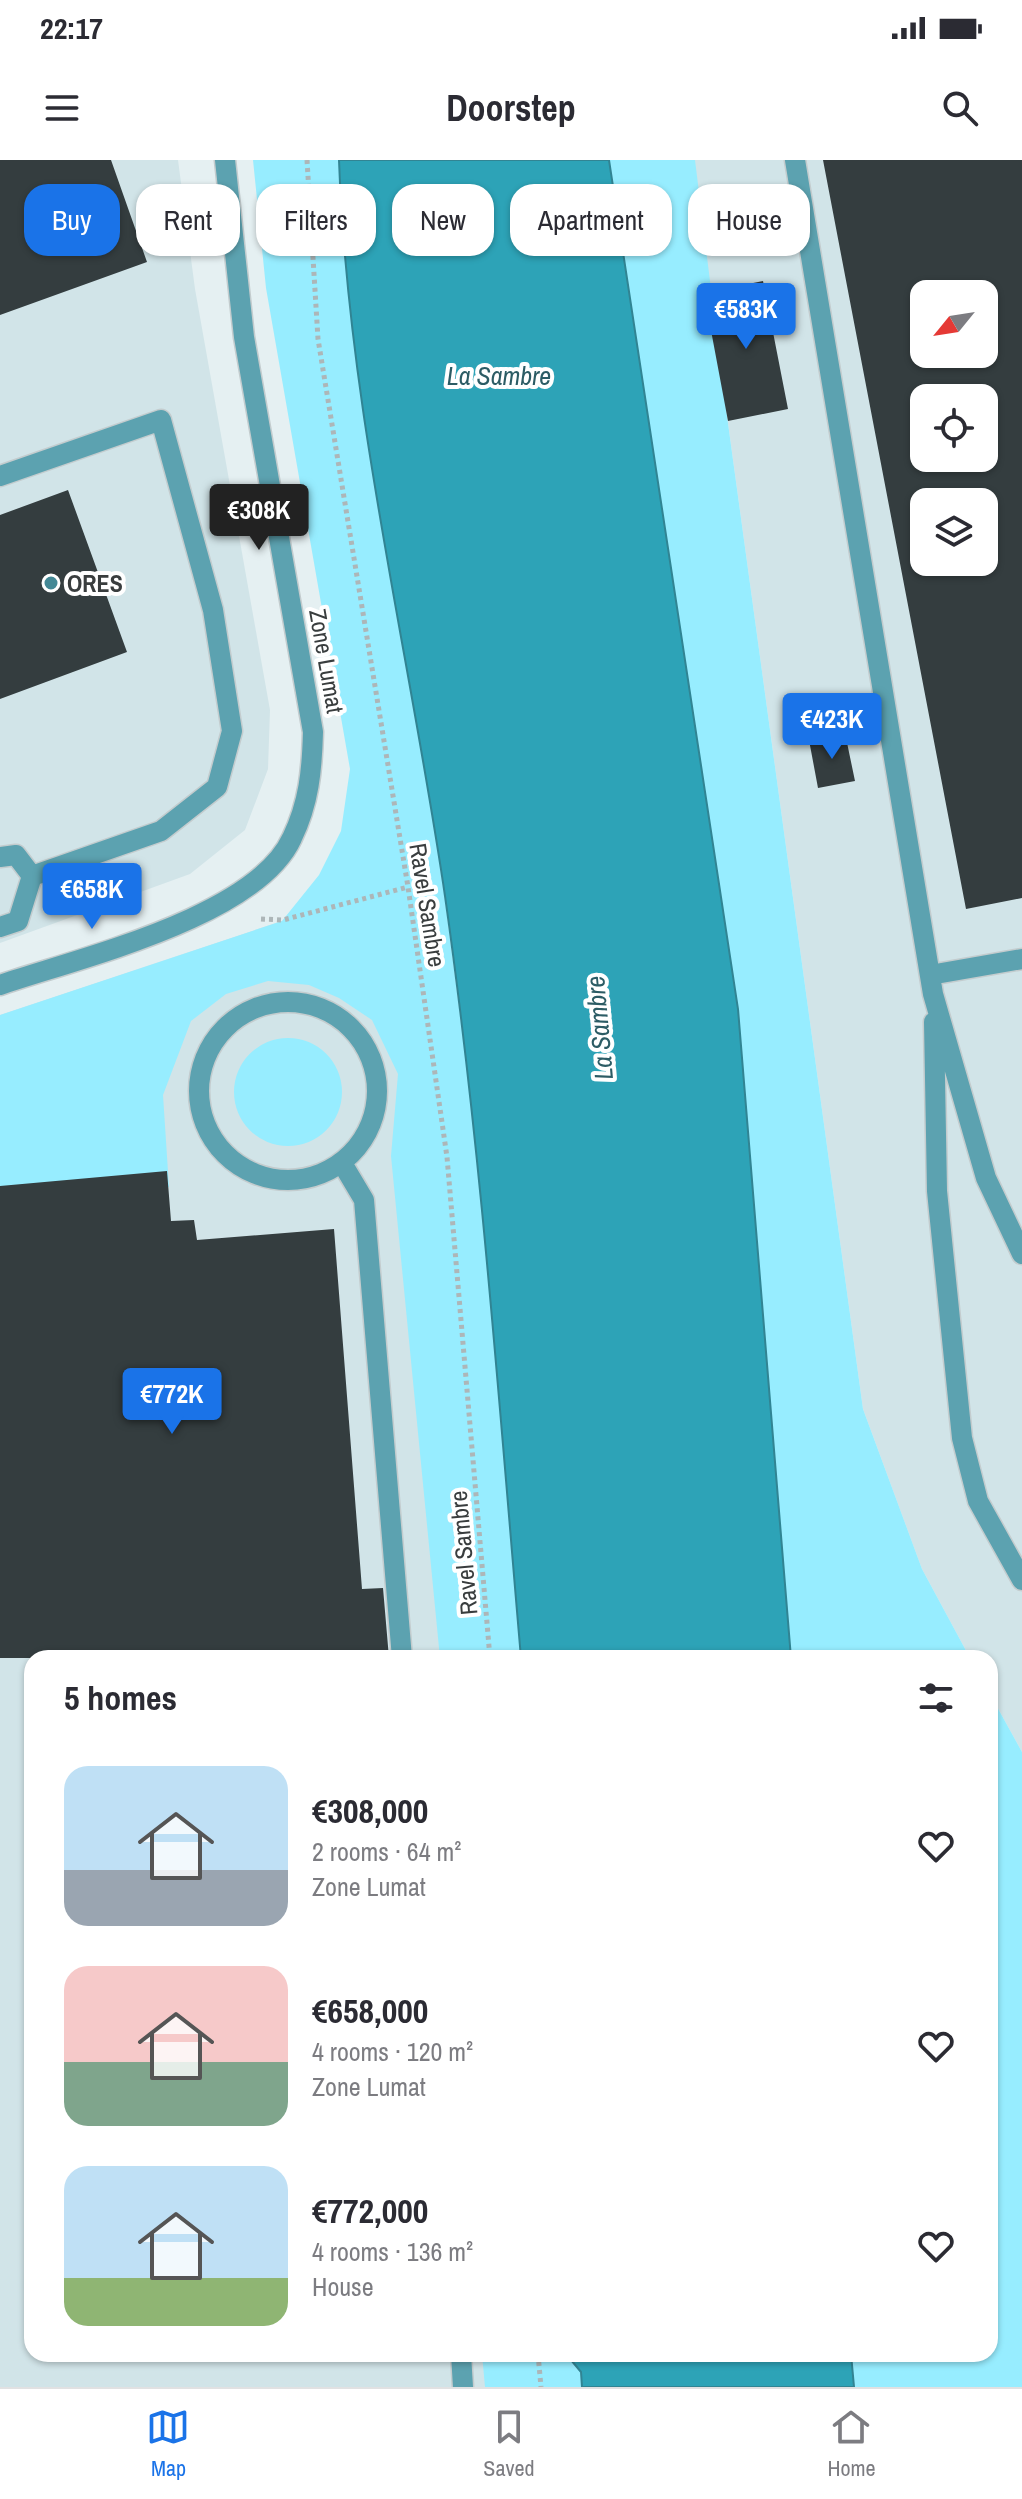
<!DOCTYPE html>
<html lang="en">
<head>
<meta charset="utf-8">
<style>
	body { margin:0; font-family:"Archivo Narrow",sans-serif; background:#f7f7f7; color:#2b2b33; height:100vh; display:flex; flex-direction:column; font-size:30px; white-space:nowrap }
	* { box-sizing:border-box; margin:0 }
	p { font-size:26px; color:#7c7c81 }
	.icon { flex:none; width:44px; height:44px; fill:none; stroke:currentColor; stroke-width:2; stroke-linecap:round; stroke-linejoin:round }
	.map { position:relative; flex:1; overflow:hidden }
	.details { position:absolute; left:24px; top:1490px; width:974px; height:712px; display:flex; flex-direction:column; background:#fff; border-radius:24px; box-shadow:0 2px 6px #0004 }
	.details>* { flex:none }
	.guide { position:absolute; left:24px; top:24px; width:974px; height:72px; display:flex; gap:16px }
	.needle { width:52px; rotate:240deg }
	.controls { position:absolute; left:910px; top:120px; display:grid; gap:16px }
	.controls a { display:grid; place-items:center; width:88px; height:88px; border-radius:16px; background:#fff; box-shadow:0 2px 6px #0004; font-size:40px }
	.price { position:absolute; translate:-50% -68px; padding:0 18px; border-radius:8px; background:#1a73e8; color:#fff; font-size:26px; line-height:52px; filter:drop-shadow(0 2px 4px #0008) }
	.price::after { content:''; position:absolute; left:50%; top:48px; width:24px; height:18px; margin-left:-12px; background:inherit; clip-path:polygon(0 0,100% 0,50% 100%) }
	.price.current { background:#222; color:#fff }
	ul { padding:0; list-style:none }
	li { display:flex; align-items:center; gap:24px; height:200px; padding:0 40px }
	li span { display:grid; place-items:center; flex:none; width:224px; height:160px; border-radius:24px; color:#555 }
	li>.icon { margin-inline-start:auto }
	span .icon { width:96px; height:96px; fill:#fffc; stroke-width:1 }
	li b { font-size:34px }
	h2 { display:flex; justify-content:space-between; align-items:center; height:96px; padding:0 40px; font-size:34px }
	.chip { padding:0 28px; border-radius:24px; background:#fff; box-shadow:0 2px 6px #0004; font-size:28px; line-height:72px }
	.chip.current { background:#1a73e8; color:#fff }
	.status { display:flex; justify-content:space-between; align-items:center; height:56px; padding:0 40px; background:#fff; direction:ltr }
	.status svg { height:22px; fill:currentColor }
	header { display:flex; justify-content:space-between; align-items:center; height:104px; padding:0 40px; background:#fff; font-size:36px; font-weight:700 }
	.tab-bar { display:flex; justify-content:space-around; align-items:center; height:112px; border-top:2px solid #e1e1e2; background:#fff; font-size:22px; color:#7c7c81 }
	.tab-bar a { display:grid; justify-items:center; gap:4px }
	.tab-bar .current { color:#1a73e8 }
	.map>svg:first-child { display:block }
	.built { fill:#d1e4e8; fill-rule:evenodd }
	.green { fill:#97edff }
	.water { fill:#2da3b7; stroke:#318493; stroke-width:2 }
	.building { fill:#343d3f; fill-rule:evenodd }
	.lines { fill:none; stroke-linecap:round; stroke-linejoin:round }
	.minor-casing { stroke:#c3ccce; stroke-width:23 }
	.path { stroke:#adb6b8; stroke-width:5; stroke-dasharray:4 4; stroke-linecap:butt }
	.minor { stroke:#5ca2b0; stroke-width:20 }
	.poi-dot { fill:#438895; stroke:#fff; stroke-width:3 }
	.labels { text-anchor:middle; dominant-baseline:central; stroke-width:8; stroke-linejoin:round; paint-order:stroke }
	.poi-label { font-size:24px; font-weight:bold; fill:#393d3e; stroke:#fff; text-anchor:start }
	.street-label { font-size:24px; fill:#393d3e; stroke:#fff }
	.water-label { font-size:26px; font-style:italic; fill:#2c5c65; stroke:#fff }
</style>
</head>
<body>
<div class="status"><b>22:17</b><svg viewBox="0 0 49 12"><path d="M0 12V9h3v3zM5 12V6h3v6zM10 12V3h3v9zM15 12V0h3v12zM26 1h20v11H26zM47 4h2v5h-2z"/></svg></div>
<header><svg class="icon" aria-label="menu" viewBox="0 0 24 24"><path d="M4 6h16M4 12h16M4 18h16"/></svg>Doorstep<svg class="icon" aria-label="search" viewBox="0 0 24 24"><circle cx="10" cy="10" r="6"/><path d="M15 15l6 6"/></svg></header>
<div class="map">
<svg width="1022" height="2227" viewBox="0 0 1022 2227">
	<rect width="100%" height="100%" fill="#e5f0f2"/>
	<path class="built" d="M0,0H178L195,129L270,550L268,609L245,670L190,714L0,783Z
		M692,0H1022V1592L990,1534V1498H970L922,1409L863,1249ZM924,134H984V194H924ZM924,238H984V298H924ZM924,342H984V402H924Z
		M444,733L521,1498H32V2194H566L581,2227H0V855L306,753Z"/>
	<path class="green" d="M253,0H339L341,41L444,733L478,992L521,1498H440L391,996L398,914L372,860L339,838L309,825L268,821L226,834L191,861L163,935L169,1027L0,1040V855L282,761L319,715L341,671L350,609L266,128Z
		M609,0H695L724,234L863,1249L922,1409L970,1498H791L738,849Z
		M234 932a54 54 0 1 1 108 0a54 54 0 1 1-108 0Z
		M990,1534L1022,1592V2227H854L851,2194H990Z
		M482,2194H566L581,2212V2227H485Z"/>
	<path class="water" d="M339,0H609L738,849L791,1498H521C499,1243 481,989 445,736C409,490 348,248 339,0Z
		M566,2194H851L854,2227H582L581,2212Z"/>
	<path class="building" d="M0,0H111L147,102L0,155Z
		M823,0H1022V738L966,749ZM924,134H984V194H924ZM924,238H984V298H924ZM924,342H984V402H924Z
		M763,121L788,249L728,261L704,133Z
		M68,330L127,492L0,539V355Z
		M845,573L855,621L818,628L809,580Z
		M167,1011L171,1061L194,1060L197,1080L334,1069L362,1429L383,1428L389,1498H0V1026Z"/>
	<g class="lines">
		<g class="minor-casing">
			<path id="minor" d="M795,0L933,834L986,1018L1022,1094
				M0,316L161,260L213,450L232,571L217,627L161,671L32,716
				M0,697L16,695L32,716
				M0,767L18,761L32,716
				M930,815L1022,799
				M0,825C79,798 256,757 292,678C309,643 312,610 313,572L244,177L225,0
				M199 931a89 89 0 1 1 178 0a89 89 0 1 1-178 0Z
				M934,862L937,1031L962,1278L978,1341L1022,1420
				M342,1003L364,1040L402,1498
				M461,2194L463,2227"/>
		</g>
		<path class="path" d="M307,0L318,179L408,727L447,997L490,1498
			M261,759L283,760L408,727
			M538,2194L541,2227"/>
		<use href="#minor" class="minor"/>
	</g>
	<circle class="poi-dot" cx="51" cy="423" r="8"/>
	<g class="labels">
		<g class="poi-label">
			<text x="67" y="423">ORES</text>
		</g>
		<g class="street-label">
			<text transform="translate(327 501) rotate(80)">Zone Lumat</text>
			<text transform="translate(428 745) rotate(81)">Ravel Sambre</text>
			<text transform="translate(463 1393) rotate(-95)">Ravel Sambre</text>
		</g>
		<g class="water-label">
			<text x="499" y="215">La Sambre</text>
			<text transform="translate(599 868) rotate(-95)">La Sambre</text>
		</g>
	</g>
</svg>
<div class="controls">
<a><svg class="needle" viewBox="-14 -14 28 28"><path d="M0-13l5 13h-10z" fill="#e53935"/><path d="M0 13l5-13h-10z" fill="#7c7c81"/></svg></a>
<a><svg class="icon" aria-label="locate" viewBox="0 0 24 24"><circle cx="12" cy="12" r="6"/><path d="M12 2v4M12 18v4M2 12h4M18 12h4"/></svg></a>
<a><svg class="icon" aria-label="layers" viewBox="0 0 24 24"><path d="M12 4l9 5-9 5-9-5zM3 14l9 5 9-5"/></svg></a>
</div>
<b class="price" style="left:746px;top:191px">€583K</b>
<b class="price current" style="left:259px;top:392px">€308K</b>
<b class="price" style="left:832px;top:601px">€423K</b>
<b class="price" style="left:92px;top:771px">€658K</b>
<b class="price" style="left:172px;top:1276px">€772K</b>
<div class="guide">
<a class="chip current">Buy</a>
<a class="chip">Rent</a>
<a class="chip">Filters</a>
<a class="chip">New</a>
<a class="chip">Apartment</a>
<a class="chip">House</a>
</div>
<section class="details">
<h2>5 homes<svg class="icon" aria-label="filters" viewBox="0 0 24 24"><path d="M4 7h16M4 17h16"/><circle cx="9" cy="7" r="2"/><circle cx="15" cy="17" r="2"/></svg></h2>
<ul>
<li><span style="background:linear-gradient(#bfe0f5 65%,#9aa5b1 0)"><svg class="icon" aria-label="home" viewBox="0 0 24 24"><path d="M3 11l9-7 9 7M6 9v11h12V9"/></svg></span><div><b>€308,000</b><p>2 rooms · 64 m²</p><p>Zone Lumat</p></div><svg class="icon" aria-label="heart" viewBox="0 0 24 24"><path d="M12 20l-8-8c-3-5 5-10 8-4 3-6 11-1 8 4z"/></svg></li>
<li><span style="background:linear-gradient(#f6c9c9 60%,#7fa58c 0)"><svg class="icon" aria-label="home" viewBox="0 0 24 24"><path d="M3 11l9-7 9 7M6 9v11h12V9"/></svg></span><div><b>€658,000</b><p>4 rooms · 120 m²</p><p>Zone Lumat</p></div><svg class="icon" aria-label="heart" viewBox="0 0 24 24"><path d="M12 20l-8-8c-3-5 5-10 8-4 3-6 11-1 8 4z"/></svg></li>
<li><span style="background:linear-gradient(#bfe0f5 70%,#8fb573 0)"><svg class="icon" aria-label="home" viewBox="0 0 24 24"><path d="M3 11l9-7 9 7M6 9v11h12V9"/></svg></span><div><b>€772,000</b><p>4 rooms · 136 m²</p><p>House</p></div><svg class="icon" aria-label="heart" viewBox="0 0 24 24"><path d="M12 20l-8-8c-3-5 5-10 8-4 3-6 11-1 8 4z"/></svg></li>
</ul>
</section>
</div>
<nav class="tab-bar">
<a class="current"><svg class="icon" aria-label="map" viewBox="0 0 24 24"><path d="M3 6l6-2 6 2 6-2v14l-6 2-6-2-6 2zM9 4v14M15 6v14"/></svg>Map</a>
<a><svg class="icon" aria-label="saved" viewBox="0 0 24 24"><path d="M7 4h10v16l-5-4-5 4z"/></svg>Saved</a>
<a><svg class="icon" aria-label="home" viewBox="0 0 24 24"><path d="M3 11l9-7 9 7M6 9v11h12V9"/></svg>Home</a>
</nav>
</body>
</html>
